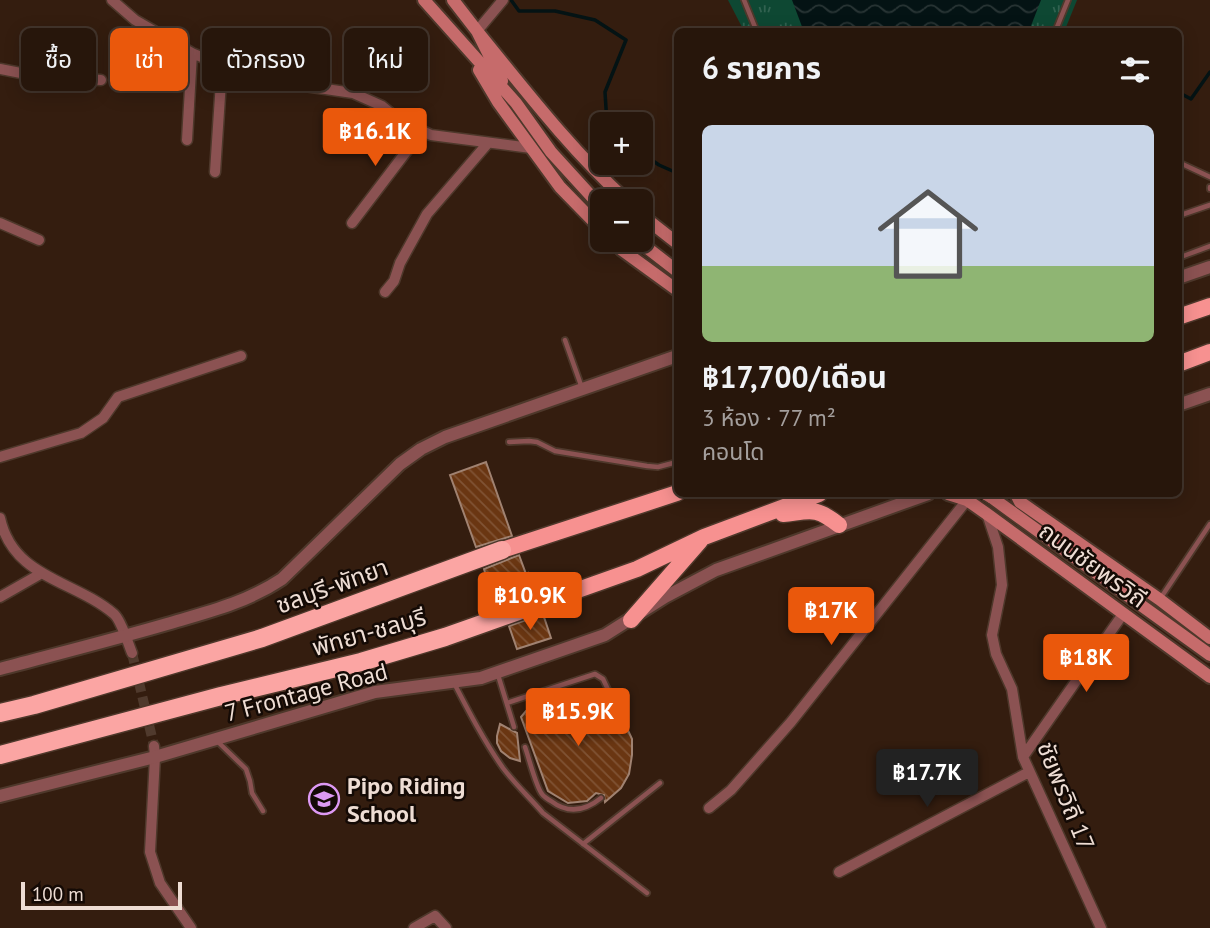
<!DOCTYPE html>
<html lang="th">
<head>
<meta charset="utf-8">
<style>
	body { margin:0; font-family:"PT Sans","Noto Sans Thai",sans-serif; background:#332319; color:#f1f3f6; height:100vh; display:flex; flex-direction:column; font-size:26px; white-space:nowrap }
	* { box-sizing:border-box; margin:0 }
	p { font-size:23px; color:#a49f9d }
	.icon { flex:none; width:38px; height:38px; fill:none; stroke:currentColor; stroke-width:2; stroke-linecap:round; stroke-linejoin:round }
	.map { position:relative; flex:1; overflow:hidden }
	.drawer { position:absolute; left:674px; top:28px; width:508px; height:469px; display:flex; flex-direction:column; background:#27160b; border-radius:10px; box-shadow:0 4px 18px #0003,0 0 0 2px #43352c }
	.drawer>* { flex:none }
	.hud { position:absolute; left:21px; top:28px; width:548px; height:63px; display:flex; gap:14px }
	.tools { position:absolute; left:590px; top:112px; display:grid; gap:14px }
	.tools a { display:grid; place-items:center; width:63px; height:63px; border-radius:10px; background:#27160b; box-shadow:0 4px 18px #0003,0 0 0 2px #43352c; font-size:35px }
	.scale { position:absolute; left:21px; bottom:18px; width:161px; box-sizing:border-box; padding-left:7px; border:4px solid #eeddd4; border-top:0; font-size:19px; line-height:24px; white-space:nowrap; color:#eeddd4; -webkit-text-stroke:5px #140a05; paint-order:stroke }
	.price { position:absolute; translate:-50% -60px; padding:0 16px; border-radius:7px; background:#ea580c; color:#fff; font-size:23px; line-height:46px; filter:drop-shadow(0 2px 4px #0008) }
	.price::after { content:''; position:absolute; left:50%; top:42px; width:21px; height:16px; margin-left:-10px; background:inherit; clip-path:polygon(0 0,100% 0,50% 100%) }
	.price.on { background:#222; color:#fff }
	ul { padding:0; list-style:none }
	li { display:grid; align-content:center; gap:14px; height:371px; padding:0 28px }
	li+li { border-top:2px solid #43352c }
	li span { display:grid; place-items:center; height:217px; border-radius:10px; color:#555 }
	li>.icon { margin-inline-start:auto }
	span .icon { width:126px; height:126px; fill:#fffc; stroke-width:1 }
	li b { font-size:30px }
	h2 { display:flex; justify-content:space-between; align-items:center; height:84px; padding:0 28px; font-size:30px }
	.pill { padding:0 24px; border-radius:10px; background:#27160b; box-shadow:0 4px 18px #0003,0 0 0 2px #43352c; font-size:24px; line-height:63px }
	.pill.on { background:#ea580c; color:#fff }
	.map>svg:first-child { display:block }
	.park { fill:url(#park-tufts) }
	.water { fill:url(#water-waves) }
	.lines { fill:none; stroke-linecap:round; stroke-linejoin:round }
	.stream { stroke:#041314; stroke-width:3.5 }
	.building { fill:url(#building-back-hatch); stroke:#a08271; stroke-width:2 }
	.minor-tunnel { stroke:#503a2d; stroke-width:10; stroke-dasharray:10 5; stroke-linecap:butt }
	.service-casing { stroke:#4e382b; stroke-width:8 }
	.minor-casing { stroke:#4e382b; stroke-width:13 }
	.tertiary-casing { stroke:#4e382b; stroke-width:16 }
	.secondary-casing { stroke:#4e382b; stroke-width:16 }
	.trunk-casing { stroke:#4e382b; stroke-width:19 }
	.motorway-casing { stroke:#4e382b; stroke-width:21 }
	.service { stroke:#8b5252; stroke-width:4.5 }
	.minor { stroke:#8b5252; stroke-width:10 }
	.tertiary { stroke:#8b5252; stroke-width:12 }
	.secondary { stroke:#c66b6b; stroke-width:12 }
	.trunk { stroke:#f79190; stroke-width:16 }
	.motorway { stroke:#fba5a3; stroke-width:18 }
	.secondary-bridge-casing { stroke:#4e382b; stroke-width:16; stroke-linecap:butt }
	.secondary-bridge { stroke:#c66b6b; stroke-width:12 }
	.labels { text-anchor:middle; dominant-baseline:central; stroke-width:5; stroke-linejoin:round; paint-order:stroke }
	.street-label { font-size:24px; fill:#eeddd4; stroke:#140a05 }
	.poi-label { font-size:24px; font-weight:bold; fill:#eeddd4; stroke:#140a05; text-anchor:start }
</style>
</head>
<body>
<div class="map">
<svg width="1210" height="928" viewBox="0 0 1210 928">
	<defs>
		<pattern id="park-tufts" width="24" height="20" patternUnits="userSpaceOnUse" patternTransform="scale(1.75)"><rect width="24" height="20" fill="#0e4833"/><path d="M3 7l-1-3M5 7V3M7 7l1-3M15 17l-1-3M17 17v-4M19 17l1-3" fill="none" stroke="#316250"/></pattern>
		<pattern id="water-waves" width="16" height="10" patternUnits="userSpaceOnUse" patternTransform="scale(1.75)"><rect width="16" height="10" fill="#041314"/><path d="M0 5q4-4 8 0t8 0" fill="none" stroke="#293535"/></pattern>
		<pattern id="building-back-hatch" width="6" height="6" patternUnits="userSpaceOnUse" patternTransform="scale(1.75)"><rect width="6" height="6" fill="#6a3612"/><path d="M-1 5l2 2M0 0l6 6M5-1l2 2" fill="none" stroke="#805334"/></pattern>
	</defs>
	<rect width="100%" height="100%" fill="#341d0f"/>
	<path class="park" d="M728,0H1077L1064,32L744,31Z"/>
	<path class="water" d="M792,0H1041L1029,31L804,32Z"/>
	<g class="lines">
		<path class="stream" d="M511,0L519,11H555L595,20L626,40L605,92L607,124
			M1178,92L1191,99L1210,72
			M640,152L659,165L677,173"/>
	</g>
	<path class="building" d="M486,462L512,536L476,547L450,475Z
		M519,555L526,574L528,573L536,594L502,605L493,580L488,582L484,569Z
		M543,614L551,638L517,649L509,626Z
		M565,692L581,693L608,702L584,722L619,721L627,728L632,739V755L629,774L621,788L605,802L604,795L596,793L587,801L568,803L548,791L521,717L526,711L537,704Z
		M500,724L517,733L520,761L510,758L501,751L497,743V736Z"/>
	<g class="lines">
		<path class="minor-tunnel" d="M132,653L154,746"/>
		<g class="service-casing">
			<path id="service" d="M744,0L757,32
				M1055,32L1068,0
				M1178,162L1210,177
				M1210,187V189
				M1178,216L1210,205
				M1178,258L1210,246
				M565,340L582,388
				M509,442L529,441L537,442L555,451L647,466L658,467L677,462
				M1160,599L1210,524
				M498,675L514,727
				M454,683C469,712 484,741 503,768C515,784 530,798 543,813L647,893
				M507,703L595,674L603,679L612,698
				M217,741L246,769L250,781L252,793L263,811
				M525,747C529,758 536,787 542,794C543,796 549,800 551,801C568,814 585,811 601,798
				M583,844L660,783"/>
		</g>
		<g class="minor-casing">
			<path id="minor" d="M112,0L135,20L192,53L250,78L353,93L382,106L399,120L431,135L531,148
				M477,31L503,0
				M0,69L36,76L101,80
				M187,140L192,53
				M215,172L222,66
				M0,223L39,240
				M352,223L422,131
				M385,292L394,281L400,263L427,214L488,143
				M0,457L81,433L103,418L118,397L241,356
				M987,514L998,547L1002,585L992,635L996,654L1012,689L1023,757L1101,928
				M0,518C13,578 74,580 114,614C121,620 128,643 132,653
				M0,597L42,573
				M154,746L155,757L150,852L160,883L191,928
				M1023,757L1123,614
				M709,808L731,790L791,722L967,500
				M839,872L1029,772
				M414,928L435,916L446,928"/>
		</g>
		<g class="tertiary-casing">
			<path id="tertiary" d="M1178,278L1210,267
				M1178,405L1210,394
				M0,669C56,654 112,640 167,624C208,612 246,603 282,579L400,464L421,449L445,437L677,356
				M0,796L155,757L375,692L481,678L605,635L665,597L716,570L928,494"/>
		</g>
		<g class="secondary-casing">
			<path id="secondary" d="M424,0L516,103L551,152L602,208
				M453,0L477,31L502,81
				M477,31C525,90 571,150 627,201
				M479,70L498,102L560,187L602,230
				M640,214L677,243
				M612,240L622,250L677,290
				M637,240L677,271
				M948,494L967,500L987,514L1210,677
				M1016,494L1020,502L1159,599L1210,638
				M991,497L1210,655"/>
		</g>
		<g class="trunk-casing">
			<path id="trunk" d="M1178,317L1210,306
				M1178,364L1210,352
				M783,514C811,511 815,506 839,525
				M502,550L677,493
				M527,608L637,569L704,537L819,494
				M631,620L700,541"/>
		</g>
		<g class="motorway-casing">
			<path id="motorway" d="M0,713L34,705L262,638L502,550
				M0,755L221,696L361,662L445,637L527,608"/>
		</g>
		<use href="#service" class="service"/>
		<use href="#minor" class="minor"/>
		<use href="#tertiary" class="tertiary"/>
		<use href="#secondary" class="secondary"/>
		<use href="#trunk" class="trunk"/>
		<use href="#motorway" class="motorway"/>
		<g class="secondary-bridge-casing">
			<path id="secondary-bridge" d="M986,494L991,497"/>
		</g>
		<use href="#secondary-bridge" class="secondary-bridge"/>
	</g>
	<defs>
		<g id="school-ring" transform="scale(1.575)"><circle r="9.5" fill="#140a05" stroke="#dd99f4" stroke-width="1.5"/><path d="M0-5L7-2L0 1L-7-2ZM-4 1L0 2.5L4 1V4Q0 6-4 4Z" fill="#dd99f4"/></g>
	</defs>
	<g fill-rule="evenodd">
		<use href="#school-ring" x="324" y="799"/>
	</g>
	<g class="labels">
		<g class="street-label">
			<text transform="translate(1093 565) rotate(36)">ถนนชัยพรวิถี</text>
			<text transform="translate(332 586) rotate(-20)">ชลบุรี-พัทยา</text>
			<text transform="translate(369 632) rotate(-16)">พัทยา-ชลบุรี</text>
			<text transform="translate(306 692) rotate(-15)">7 Frontage Road</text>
			<text transform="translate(1066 796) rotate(68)">ชัยพรวิถี 17</text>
		</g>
		<g class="poi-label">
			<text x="347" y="785">Pipo Riding<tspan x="347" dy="28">School</tspan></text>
		</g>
	</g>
</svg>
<div class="tools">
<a>+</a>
<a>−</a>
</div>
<div class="scale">100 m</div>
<b class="price" style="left:375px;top:168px">฿16.1K</b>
<b class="price" style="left:530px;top:632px">฿10.9K</b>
<b class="price" style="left:831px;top:647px">฿17K</b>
<b class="price" style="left:1086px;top:694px">฿18K</b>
<b class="price" style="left:578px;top:748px">฿15.9K</b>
<b class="price on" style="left:927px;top:809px">฿17.7K</b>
<div class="hud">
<a class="pill">ซื้อ</a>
<a class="pill on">เช่า</a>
<a class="pill">ตัวกรอง</a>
<a class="pill">ใหม่</a>
</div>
<section class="drawer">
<h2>6 รายการ<svg class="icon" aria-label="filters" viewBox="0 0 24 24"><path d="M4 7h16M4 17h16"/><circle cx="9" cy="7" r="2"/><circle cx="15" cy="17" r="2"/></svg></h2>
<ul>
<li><span style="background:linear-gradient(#c9d6e8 65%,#8fb573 0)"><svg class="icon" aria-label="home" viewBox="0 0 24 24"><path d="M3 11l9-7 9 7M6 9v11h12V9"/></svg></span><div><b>฿17,700/เดือน</b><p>3 ห้อง · 77 m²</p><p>คอนโด</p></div></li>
</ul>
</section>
</div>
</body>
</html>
